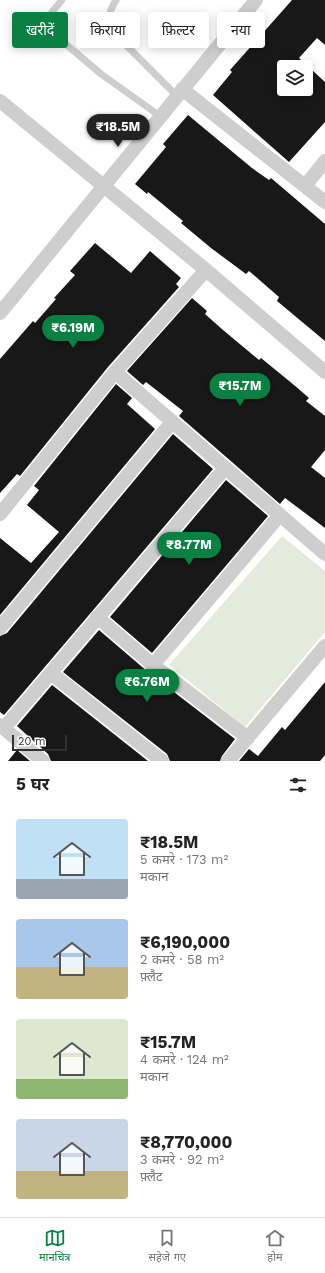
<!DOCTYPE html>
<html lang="hi">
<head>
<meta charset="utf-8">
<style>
	body { margin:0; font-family:"Work Sans","Noto Sans Devanagari",sans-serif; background:#f2f2f2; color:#222; height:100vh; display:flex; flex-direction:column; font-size:15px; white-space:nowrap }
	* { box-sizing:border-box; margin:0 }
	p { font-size:13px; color:#767676 }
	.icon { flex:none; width:22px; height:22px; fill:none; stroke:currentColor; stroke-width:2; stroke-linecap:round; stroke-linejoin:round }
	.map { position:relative; height:761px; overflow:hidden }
	.sheet { display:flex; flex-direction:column; background:#fff; flex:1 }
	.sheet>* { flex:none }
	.top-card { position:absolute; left:12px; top:12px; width:301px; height:36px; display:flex; gap:8px }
	.buttons { position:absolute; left:277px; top:60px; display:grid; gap:8px }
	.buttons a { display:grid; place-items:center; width:36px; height:36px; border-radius:4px; background:#fff; box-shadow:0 2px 10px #0003; font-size:20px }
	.scale { position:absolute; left:12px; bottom:10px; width:55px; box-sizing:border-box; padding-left:4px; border:2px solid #313131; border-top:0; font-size:11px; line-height:14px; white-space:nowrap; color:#313131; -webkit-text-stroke:3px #fff; paint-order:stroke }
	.price { position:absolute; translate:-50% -34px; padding:0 9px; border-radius:14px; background:#0b8043; color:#fff; font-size:13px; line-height:26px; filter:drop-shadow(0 1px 2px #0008) }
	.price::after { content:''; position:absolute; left:50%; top:24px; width:12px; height:9px; margin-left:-6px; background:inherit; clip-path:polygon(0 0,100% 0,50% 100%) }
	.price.selected { background:#222; color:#fff }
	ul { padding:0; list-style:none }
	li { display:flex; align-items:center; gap:12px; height:100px; padding:0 16px }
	li span { display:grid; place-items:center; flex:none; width:112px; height:80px; border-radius:4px; color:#555 }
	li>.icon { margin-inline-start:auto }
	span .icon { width:48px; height:48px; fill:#fffc; stroke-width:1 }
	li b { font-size:17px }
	h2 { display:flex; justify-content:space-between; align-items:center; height:48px; padding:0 16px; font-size:17px }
	.chip { padding:0 14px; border-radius:4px; background:#fff; box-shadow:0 2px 10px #0003; font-size:14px; line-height:36px }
	.chip.selected { background:#0b8043; color:#fff }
	.dock { display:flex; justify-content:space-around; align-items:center; height:56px; border-top:1px solid #e0e0e0; background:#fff; font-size:11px; color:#767676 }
	.dock a { display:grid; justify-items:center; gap:2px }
	.dock .selected { color:#0b8043 }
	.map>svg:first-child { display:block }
	.green { fill:#e5eadd }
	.building { fill:#181818; fill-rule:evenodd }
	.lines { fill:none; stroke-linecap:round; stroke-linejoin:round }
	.lane { stroke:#cecece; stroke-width:7 }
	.street { stroke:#cecece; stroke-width:14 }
</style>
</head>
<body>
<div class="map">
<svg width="325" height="761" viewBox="0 0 325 761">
	<rect width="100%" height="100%" fill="#fff"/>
	<path class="green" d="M282,536L325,571V632L245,727L169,665Z"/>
	<path class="building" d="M292,0H325V45L317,38L299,58L325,82V122L289,162L213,95L232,72L230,70ZM284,67H306V89H284Z
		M188,115L252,168L269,180L271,178L325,224V341L277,301L279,297L249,271L246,274L211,248L181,223L183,221L148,192L147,194L135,184L166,147L163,144Z
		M95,243L131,273L150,251L181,278L176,284L179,287L108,367L20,476L17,474L0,493V359L33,321L35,323L56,299L54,298L75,275L70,271Z
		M192,298L207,311L205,314L223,330L259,360L261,358L294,385L309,398L306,401L325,416V450L311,467L325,478V528L285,498L280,504L179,416L183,411L146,382L143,385L127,371Z
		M116,384L132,398L127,404L155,429L0,615V538L31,563L59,532L27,505L39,490L34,486Z
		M173,434L213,469L4,715L0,712V636L7,633Z
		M226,480L268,516L152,653L110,617Z
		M99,630L148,672L235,739L222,756L220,761H170L167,754L63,672Z
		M325,682V755L320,761H239L249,749L258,756L282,727L285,730Z
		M52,685L148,761H51L48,754L17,726Z
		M17,750L30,761H8Z"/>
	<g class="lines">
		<path class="lane" d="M62,0L52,12L51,23L55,35L101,74L160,116
			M116,0C109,11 107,20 113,32L177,96"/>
		<path class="street" d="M182,89L325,202
			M0,101L206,270L325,372
			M305,186L325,161
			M0,313L256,0
			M115,372L325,554
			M0,514L115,372L206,270
			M97,617L153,665L248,738
			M0,628L172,422
			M153,665L280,515
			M51,673L162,761
			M0,725L43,761
			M4,728L225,468
			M228,761L325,646"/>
	</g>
</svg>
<div class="buttons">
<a><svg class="icon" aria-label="layers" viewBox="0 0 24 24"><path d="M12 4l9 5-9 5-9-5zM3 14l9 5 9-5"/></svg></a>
</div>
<div class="scale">20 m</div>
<b class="price selected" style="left:118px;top:148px">₹18.5M</b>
<b class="price" style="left:73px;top:349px">₹6.19M</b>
<b class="price" style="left:240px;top:407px">₹15.7M</b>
<b class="price" style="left:189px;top:566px">₹8.77M</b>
<b class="price" style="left:147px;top:703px">₹6.76M</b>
<div class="top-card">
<a class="chip selected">खरीदें</a>
<a class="chip">किराया</a>
<a class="chip">फ़िल्टर</a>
<a class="chip">नया</a>
</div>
</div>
<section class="sheet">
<h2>5 घर<svg class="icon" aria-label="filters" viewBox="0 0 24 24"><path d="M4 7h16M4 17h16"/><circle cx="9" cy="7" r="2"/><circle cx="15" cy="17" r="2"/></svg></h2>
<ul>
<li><span style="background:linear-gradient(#bfe0f5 75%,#9aa5b1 0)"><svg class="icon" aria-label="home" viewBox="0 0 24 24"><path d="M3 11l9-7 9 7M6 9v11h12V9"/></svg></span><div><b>₹18.5M</b><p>5 कमरे · 173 m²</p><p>मकान</p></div></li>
<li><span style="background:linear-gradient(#a9c7e8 60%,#c2b280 0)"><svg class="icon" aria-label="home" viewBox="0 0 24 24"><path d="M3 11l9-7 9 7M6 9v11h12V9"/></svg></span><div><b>₹6,190,000</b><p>2 कमरे · 58 m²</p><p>फ़्लैट</p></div></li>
<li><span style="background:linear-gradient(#dfe7d0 75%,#8fb573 0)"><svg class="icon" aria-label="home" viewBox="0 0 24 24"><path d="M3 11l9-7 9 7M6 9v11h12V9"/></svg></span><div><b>₹15.7M</b><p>4 कमरे · 124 m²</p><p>मकान</p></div></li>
<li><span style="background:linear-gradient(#c9d6e8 65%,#c2b280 0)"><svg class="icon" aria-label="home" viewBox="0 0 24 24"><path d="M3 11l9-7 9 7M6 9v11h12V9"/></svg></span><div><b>₹8,770,000</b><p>3 कमरे · 92 m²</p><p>फ़्लैट</p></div></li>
</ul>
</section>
<nav class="dock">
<a class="selected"><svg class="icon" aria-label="map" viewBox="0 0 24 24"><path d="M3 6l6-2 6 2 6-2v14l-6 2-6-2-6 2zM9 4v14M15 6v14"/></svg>मानचित्र</a>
<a><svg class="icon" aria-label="saved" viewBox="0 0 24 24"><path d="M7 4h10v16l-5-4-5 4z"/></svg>सहेजे गए</a>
<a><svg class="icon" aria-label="home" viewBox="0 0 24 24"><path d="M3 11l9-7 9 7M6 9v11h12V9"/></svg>होम</a>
</nav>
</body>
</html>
